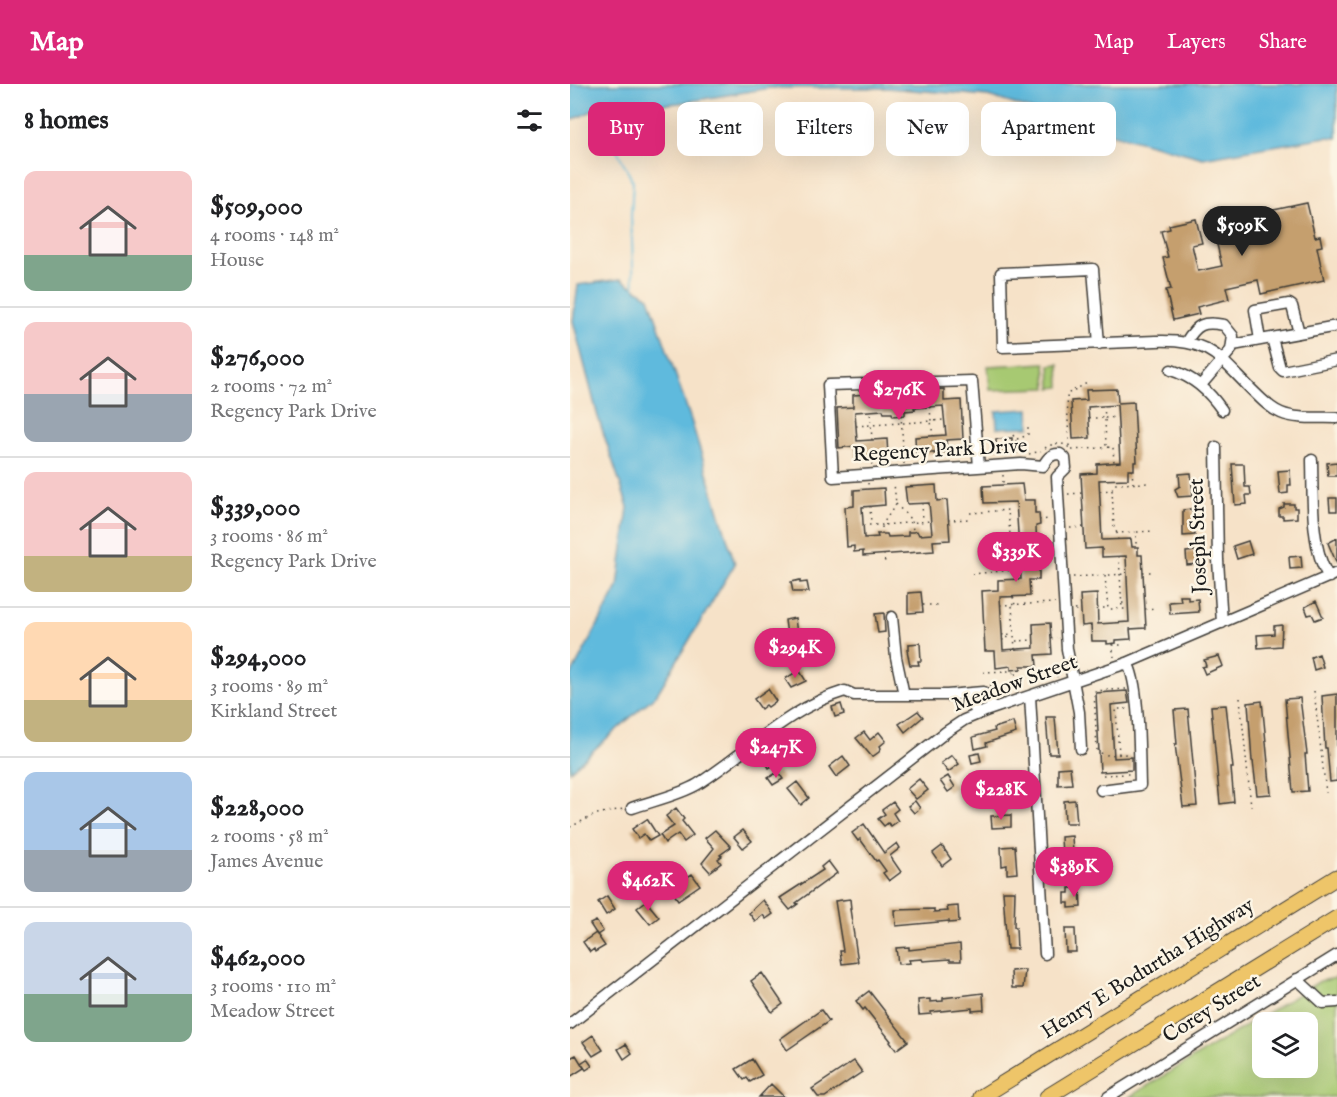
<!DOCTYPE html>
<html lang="en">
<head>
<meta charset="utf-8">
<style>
	body { margin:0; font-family:"IM FELL English",serif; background:#f6f6f6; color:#202124; height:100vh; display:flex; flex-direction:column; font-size:22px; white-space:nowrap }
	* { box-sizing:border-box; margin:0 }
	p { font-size:20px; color:#757577 }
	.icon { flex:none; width:33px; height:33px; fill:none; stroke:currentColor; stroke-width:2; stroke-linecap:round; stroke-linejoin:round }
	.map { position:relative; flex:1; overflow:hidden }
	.details { display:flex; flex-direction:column; background:#fff; width:570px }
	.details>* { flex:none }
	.banner { position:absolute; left:18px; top:18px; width:570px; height:54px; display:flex; gap:12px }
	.controls { position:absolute; left:682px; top:928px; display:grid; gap:12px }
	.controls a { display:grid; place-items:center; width:66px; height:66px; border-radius:12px; background:#fff; box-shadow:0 6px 24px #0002; font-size:30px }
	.price { position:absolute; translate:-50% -51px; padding:0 14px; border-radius:21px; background:#db2777; color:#fff; font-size:20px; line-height:39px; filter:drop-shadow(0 2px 3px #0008) }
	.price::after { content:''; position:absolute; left:50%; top:36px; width:18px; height:14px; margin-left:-9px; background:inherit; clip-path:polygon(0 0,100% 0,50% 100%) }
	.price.selected { background:#222; color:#fff }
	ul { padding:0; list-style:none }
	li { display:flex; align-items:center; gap:18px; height:150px; padding:0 24px }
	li+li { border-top:2px solid #e0e0e0 }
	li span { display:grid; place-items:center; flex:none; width:168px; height:120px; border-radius:12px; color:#555 }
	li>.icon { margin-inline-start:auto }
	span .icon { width:72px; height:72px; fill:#fffc; stroke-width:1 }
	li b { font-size:26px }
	h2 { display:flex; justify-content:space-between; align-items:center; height:72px; padding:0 24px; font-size:26px }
	.pill { padding:0 21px; border-radius:12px; background:#fff; box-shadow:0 6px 24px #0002; font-size:21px; line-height:54px }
	.pill.selected { background:#db2777; color:#fff }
	header { display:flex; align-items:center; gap:36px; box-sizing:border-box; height:84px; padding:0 30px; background:#db2777; color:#fff }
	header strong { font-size:28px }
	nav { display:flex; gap:33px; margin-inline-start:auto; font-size:21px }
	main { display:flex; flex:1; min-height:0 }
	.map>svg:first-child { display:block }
	.green { fill:#a7c972; stroke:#627247; stroke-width:1.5; fill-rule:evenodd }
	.water { fill:#5fbadd; stroke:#3e6b7c; stroke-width:1.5 }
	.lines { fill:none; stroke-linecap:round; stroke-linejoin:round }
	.stream { stroke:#5fbadd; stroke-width:2 }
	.building { fill:#c59f6e }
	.minor-casing { stroke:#3d3a36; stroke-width:13 }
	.highway-casing { stroke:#3d3a36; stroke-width:17 }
	.path { stroke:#3d3a36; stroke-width:1.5; stroke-dasharray:1.5 4.5; stroke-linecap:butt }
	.minor { stroke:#fff; stroke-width:10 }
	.highway { stroke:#eec569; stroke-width:15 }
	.labels { text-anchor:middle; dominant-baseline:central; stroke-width:5; stroke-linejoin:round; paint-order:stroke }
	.street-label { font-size:21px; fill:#1c1c1c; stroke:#fcf5e5 }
</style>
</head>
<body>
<header>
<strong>Map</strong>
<nav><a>Map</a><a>Layers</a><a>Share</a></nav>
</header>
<main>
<section class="details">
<h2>8 homes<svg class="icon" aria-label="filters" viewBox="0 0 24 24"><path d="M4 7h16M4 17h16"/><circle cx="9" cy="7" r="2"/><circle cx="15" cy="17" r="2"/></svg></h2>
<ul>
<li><span style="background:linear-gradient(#f6c9c9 70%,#7fa58c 0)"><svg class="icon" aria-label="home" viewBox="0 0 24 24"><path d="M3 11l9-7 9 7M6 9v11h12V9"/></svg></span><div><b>$509,000</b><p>4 rooms · 148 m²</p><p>House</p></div></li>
<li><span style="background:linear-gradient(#f6c9c9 60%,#9aa5b1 0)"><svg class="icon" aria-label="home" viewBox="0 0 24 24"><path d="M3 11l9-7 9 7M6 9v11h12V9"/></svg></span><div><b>$276,000</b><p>2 rooms · 72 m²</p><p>Regency Park Drive</p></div></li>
<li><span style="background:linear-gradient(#f6c9c9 70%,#c2b280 0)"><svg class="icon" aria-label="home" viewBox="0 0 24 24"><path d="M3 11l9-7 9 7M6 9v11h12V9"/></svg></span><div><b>$339,000</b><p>3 rooms · 86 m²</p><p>Regency Park Drive</p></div></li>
<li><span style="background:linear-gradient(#ffd9b3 65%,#c2b280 0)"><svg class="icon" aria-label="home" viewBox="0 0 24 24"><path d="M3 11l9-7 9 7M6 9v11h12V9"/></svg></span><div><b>$294,000</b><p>3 rooms · 89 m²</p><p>Kirkland Street</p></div></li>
<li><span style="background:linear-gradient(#a9c7e8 65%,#9aa5b1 0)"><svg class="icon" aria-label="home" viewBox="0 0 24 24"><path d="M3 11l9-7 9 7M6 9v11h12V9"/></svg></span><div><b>$228,000</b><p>2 rooms · 58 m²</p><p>James Avenue</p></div></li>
<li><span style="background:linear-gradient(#c9d6e8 60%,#7fa58c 0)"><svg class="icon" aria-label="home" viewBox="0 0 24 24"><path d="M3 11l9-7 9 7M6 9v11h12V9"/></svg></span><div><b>$462,000</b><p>3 rooms · 110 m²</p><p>Meadow Street</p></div></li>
</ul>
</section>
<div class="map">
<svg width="767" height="1013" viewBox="0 0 767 1013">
	<rect width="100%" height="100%" fill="#fcf5e5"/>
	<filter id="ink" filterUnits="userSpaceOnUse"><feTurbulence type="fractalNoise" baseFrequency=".0167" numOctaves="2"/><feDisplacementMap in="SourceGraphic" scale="12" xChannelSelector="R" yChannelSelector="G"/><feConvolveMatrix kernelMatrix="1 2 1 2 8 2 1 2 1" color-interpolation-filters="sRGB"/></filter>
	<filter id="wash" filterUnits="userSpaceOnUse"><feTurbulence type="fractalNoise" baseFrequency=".008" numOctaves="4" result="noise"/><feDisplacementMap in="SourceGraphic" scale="24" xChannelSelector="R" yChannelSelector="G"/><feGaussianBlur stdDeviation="1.35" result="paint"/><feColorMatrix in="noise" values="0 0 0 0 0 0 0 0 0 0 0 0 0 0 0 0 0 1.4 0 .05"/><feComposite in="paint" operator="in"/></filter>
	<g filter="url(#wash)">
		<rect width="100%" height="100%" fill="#f6e2c8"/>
		<path class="green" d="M475,279L477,304L420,306L418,282Z
			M489,280L490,303L481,304L480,281Z
			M767,894V1013H559L750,897ZM693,939H738V984H693Z"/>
		<path class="water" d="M0,0H767V54L756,53L633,74L517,43L418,12L316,4H200L109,19L22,27L0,37Z
			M51,195L79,213L121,336L165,480L87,610L0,687V593L48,503L58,423L28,333L3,237L8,201Z
			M459,325L460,343L427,344L426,327Z"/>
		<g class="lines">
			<path class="stream" d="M45,22L42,56L63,98L61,132L64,206"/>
		</g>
		<g id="blocks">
			<path class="building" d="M737,119L745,153L750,152L752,162L747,163L754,196L691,210L688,196L656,203L659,215L627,223L629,230L603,236L596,206L601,205L593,174L598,173L591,147L600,145L599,141L626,135L632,159L622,161L628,187L652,182L642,139Z
				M374,305V317L391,316L393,355L376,356L377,368L346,370L345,353L376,351L373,322L344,324L345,326L335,327V331L323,332L322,329H314L313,326L285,328L287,357L317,355L318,372L286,374L285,362L269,364L267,324L283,323V311L313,309V312L343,310V307Z
				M547,305L548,319L564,318L567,378H564V386H558V395L529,396L532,456L561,455L562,463H568V471H572L576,544L560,545L561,555L546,556V559L537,560V557H522L521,541L512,542L510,511L527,510L528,540L559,538L556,472L532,473V464L515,465L511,390L527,389V380L550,378L547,321L518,323L520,354L503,355L501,317L517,316L516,306Z
				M442,354V364H426V355Z
				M767,378V392H758L757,379Z
				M662,380H674L675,403H680L681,411H676L677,420L665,421Z
				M720,386L721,401H718V409L710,410L708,387Z
				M621,389L623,412L608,413L605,405L610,402L609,390Z
				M452,400L454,416H465V429H469L470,441L466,442L467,468H471L472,481L469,482V496H459L460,512L430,513L433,566L464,564L463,540L480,539L482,570L466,571L467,582H451V585L441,586V582L426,584L425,567H415L412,507L428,506V496L451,495L446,418L414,419L413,402Z
				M366,401L367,417L377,416L380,456L363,457L364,467L293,472V467L284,468V462L277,463L275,423L284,422V406L314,404L315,421L292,423L294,454L308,453L307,450H317L318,453L338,452V448H343L347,447L349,451L362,450L359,419L337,420L335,403Z
				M759,414H767V427H760Z
				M714,420H724V424H727V434L713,435V432H709V425L714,423Z
				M622,425L625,451L613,452V426Z
				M767,454V480L758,459Z
				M678,457L682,470L667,475L663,462Z
				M626,467L627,480L617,481L616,468Z
				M731,472L732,484L720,485L719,473Z
				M230,496V499L237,498L239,508H223L221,498Z
				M351,508L353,528L338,529V509Z
				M610,512H618V516L628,515L629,528L600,530L599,518L611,517Z
				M746,517L753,533L745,536L742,530L738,531L735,523Z
				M314,529L315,548L308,549L305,530Z
				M225,534L227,550L217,551L215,536Z
				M712,541L711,562L688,564L687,551L704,550V542Z
				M350,559L351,577H348L349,581H340L337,566H339V560Z
				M749,570L753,583L744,586L741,573Z
				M649,572L653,582L635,590L632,583L636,582L634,576Z
				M229,586L236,597L221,604L215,595Z
				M198,605L206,617L198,623L196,621L191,625L184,615Z
				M557,607L559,619L541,621L544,674L562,673V686L530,688L526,609Z
				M767,610V697L760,698L757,664H755L752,612Z
				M730,614L737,670H735L738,707L723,708L715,615Z
				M692,617L701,710L687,711L683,677H682L678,619Z
				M271,620L274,630L265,633L262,623Z
				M656,621L663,684H661L664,718L650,720L641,622Z
				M618,625L627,722L613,723L605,660H607L604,626Z
				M348,627L353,633L335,648L329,640Z
				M476,633H485L488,670H479Z
				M443,638L446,649L416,659L417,662L405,665L403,653L425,647L424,644Z
				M294,648L300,656L309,648L316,657L310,662L311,664L309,668L302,673L286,654Z
				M220,658L226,668L199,684L193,674Z
				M409,669L411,677L402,679L400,671Z
				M382,671L389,680L378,688L371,679Z
				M273,672L280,682L266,693L259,683Z
				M500,683L502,700L488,701V684Z
				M208,688L213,695L203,701L198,694Z
				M378,692L385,703L378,708L370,697Z
				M349,695L358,706L346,715L337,705Z
				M227,698L239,714L231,721L218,705Z
				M446,701L447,704L449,703L450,710H447V713L436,714L435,702Z
				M505,716L507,739H495L494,717Z
				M345,717L350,724L344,729L338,722Z
				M323,718L328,725L323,729L328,737L321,742L318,739L314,742L308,735L315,730L312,726Z
				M106,724L114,735L112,737L123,751L114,758L108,750L95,759L90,751L104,742L96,732Z
				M441,731V743L422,744L421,732Z
				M77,735L88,752L79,757L74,750L68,754L62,745Z
				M294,740L314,769L327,759L330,764L320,772L331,788L319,797L313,789L316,787L308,776L306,777L290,755L288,757L282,749Z
				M145,746L161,763L150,771L152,772L148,775L151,779L140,788L132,779L144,764L135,754Z
				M173,746L182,757L173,764L164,753Z
				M502,752L503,770L492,771L491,753Z
				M372,762L381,775L372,782L363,769Z
				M445,762L447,789L437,790V781L432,782L431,763Z
				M258,777L267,789L226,819L228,820L220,826L210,814L253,786L251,783Z
				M122,790L130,801L108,816L100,804Z
				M499,804H510L511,823L499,824V819H495V809H499Z
				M433,807H445L444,843H446L447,865H437Z
				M37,812L45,825L36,831L28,818Z
				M280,815L281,825H280L288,878L272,880L270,867H273L265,817Z
				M193,816L203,830L196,835L193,831L185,837L179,829Z
				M76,817L89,833L80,840L67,824Z
				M388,822L389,838L379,839V837L326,842L325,826L364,825V828L378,827L377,823Z
				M26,837L33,847L27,851L20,840Z
				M495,845H505L506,868H496Z
				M26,849L35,862L25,868L24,865L20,868L13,858Z
				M390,860L391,877H380V875L353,877L352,875L339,876L340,879L328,880L326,864L339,863V866Z
				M455,886L453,904H442L441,887Z
				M192,889L213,920L202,928L181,897Z
				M299,907L338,957L326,966L320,958L321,957L295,924L293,926L286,917Z
				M413,909L414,926L402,927V924L361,928V930L349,931L348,916L360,915V918L373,917V914Z
				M251,926L259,937L217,966L210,955Z
				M23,951L33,966L23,972L13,958Z
				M56,960L62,969L54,975L48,965Z
				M6,971L14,984L0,993V974Z
				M17,975L22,982L16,986L11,979Z
				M182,975L192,991L180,998L177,994L174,996L166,985Z
				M284,977L292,988L255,1013H248L242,1005Z
				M201,1000L214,1013H189Z"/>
		</g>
	</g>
	<g filter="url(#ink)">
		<use href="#blocks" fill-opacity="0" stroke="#3d3a36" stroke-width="1.5"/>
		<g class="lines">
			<g class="minor-casing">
				<path id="minor" d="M702,254L710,284L713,287L767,276
					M690,256L685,226L719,220L722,222L729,249
					M616,258C627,240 633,237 654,241L663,252L661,266L631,301
					M529,260L523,185L431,189L433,263C484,261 535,259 586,257C642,255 649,274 685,309C693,317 701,325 711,329C728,336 749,333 767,334
					M663,261L767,242
					M601,286C623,293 638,306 652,326
					M646,363L648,476L652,539
					M742,376C743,409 740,465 759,493
					M409,383L402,297L258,301L263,393L451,380L473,382C477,375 481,369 490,370L495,374L496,384L487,393L497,565L509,628L511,665
					M322,533L326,573L334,611
					M396,610L408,630
					M460,612L475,870
					M531,706L570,701C569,675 570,598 557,579
					M62,724C82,717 110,711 128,700C177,669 218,624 275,607L284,611H377L413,608L424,624
					M727,895L753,919L767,918
					M0,940L376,648L394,636L418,626L557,579L767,489
					M538,1013L767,871"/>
			</g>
			<g class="highway-casing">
				<path id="highway" d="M411,1013L767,793
					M477,1013L767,834"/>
			</g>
			<path class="path" d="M534,322L535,334L548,333
				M360,323L361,337L374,336
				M331,331L334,380
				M519,334H535L536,363
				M333,339L361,337L363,352
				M286,342L301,341L300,327
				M443,351L446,356L447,370
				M447,355L458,351V343
				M302,356L301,341L331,339
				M499,362L497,310L519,298
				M475,364C483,359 494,357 500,365
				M502,366L543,363L544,379
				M364,369V375
				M459,370L471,367
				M302,381L303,373
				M562,386L563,399
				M433,391V401
				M298,399L299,405
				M542,405L545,400L581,399
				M530,407L542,406L544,444L547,449
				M498,410L512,409
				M352,419L353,437
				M326,420L342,437L343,448
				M300,422L301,440
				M400,429L438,426L442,476H450
				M378,436L400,435
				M469,436L480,435
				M293,441H312L326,420L324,399
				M500,444L514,443
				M567,448L583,447
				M312,450V441L361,437
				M548,456L547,449L566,448V461
				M314,470L315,480
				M549,472L552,525H559
				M471,474H482
				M442,477L443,495
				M573,488H585
				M402,490L442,486
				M535,492L538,525H551
				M503,493L557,490
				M443,513L445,521
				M552,519H558
				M353,521H371
				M430,521L485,519
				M442,522L445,565
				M527,524H537
				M575,525L587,524
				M505,526L511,525
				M432,551L443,550
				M481,555L487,554
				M432,556L437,555L439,551
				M446,557L464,556
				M542,560L544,573
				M543,561H550V556
				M413,588L439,587L445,589
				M487,593L489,580
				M420,601L429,605H447L446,586
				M556,605L524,607L527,666L534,671L558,670
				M744,607L756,709
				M670,614L681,722
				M549,670L546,625H557
				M533,691L559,690
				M0,743L27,730L53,725"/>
			<use href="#minor" class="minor"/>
			<use href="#highway" class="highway"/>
		</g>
	</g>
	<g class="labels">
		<g class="street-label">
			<text transform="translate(370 367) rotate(-3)">Regency Park Drive</text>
			<text transform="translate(629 452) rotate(-92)">Joseph Street</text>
			<text transform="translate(445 600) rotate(-20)">Meadow Street</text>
			<text transform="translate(578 885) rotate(-32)">Henry E Bodurtha Highway</text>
			<text transform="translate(642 925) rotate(-32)">Corey Street</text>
		</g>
	</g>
</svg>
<div class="controls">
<a><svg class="icon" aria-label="layers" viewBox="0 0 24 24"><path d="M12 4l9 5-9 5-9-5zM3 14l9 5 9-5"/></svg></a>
</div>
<b class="price selected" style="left:672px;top:173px">$509K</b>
<b class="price" style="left:329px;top:337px">$276K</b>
<b class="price" style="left:446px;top:499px">$339K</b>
<b class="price" style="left:225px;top:595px">$294K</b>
<b class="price" style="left:206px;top:695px">$247K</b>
<b class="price" style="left:431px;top:737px">$228K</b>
<b class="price" style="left:504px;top:814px">$389K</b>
<b class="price" style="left:78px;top:828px">$462K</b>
<div class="banner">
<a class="pill selected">Buy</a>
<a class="pill">Rent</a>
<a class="pill">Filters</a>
<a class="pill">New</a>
<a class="pill">Apartment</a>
</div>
</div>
</main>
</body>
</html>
